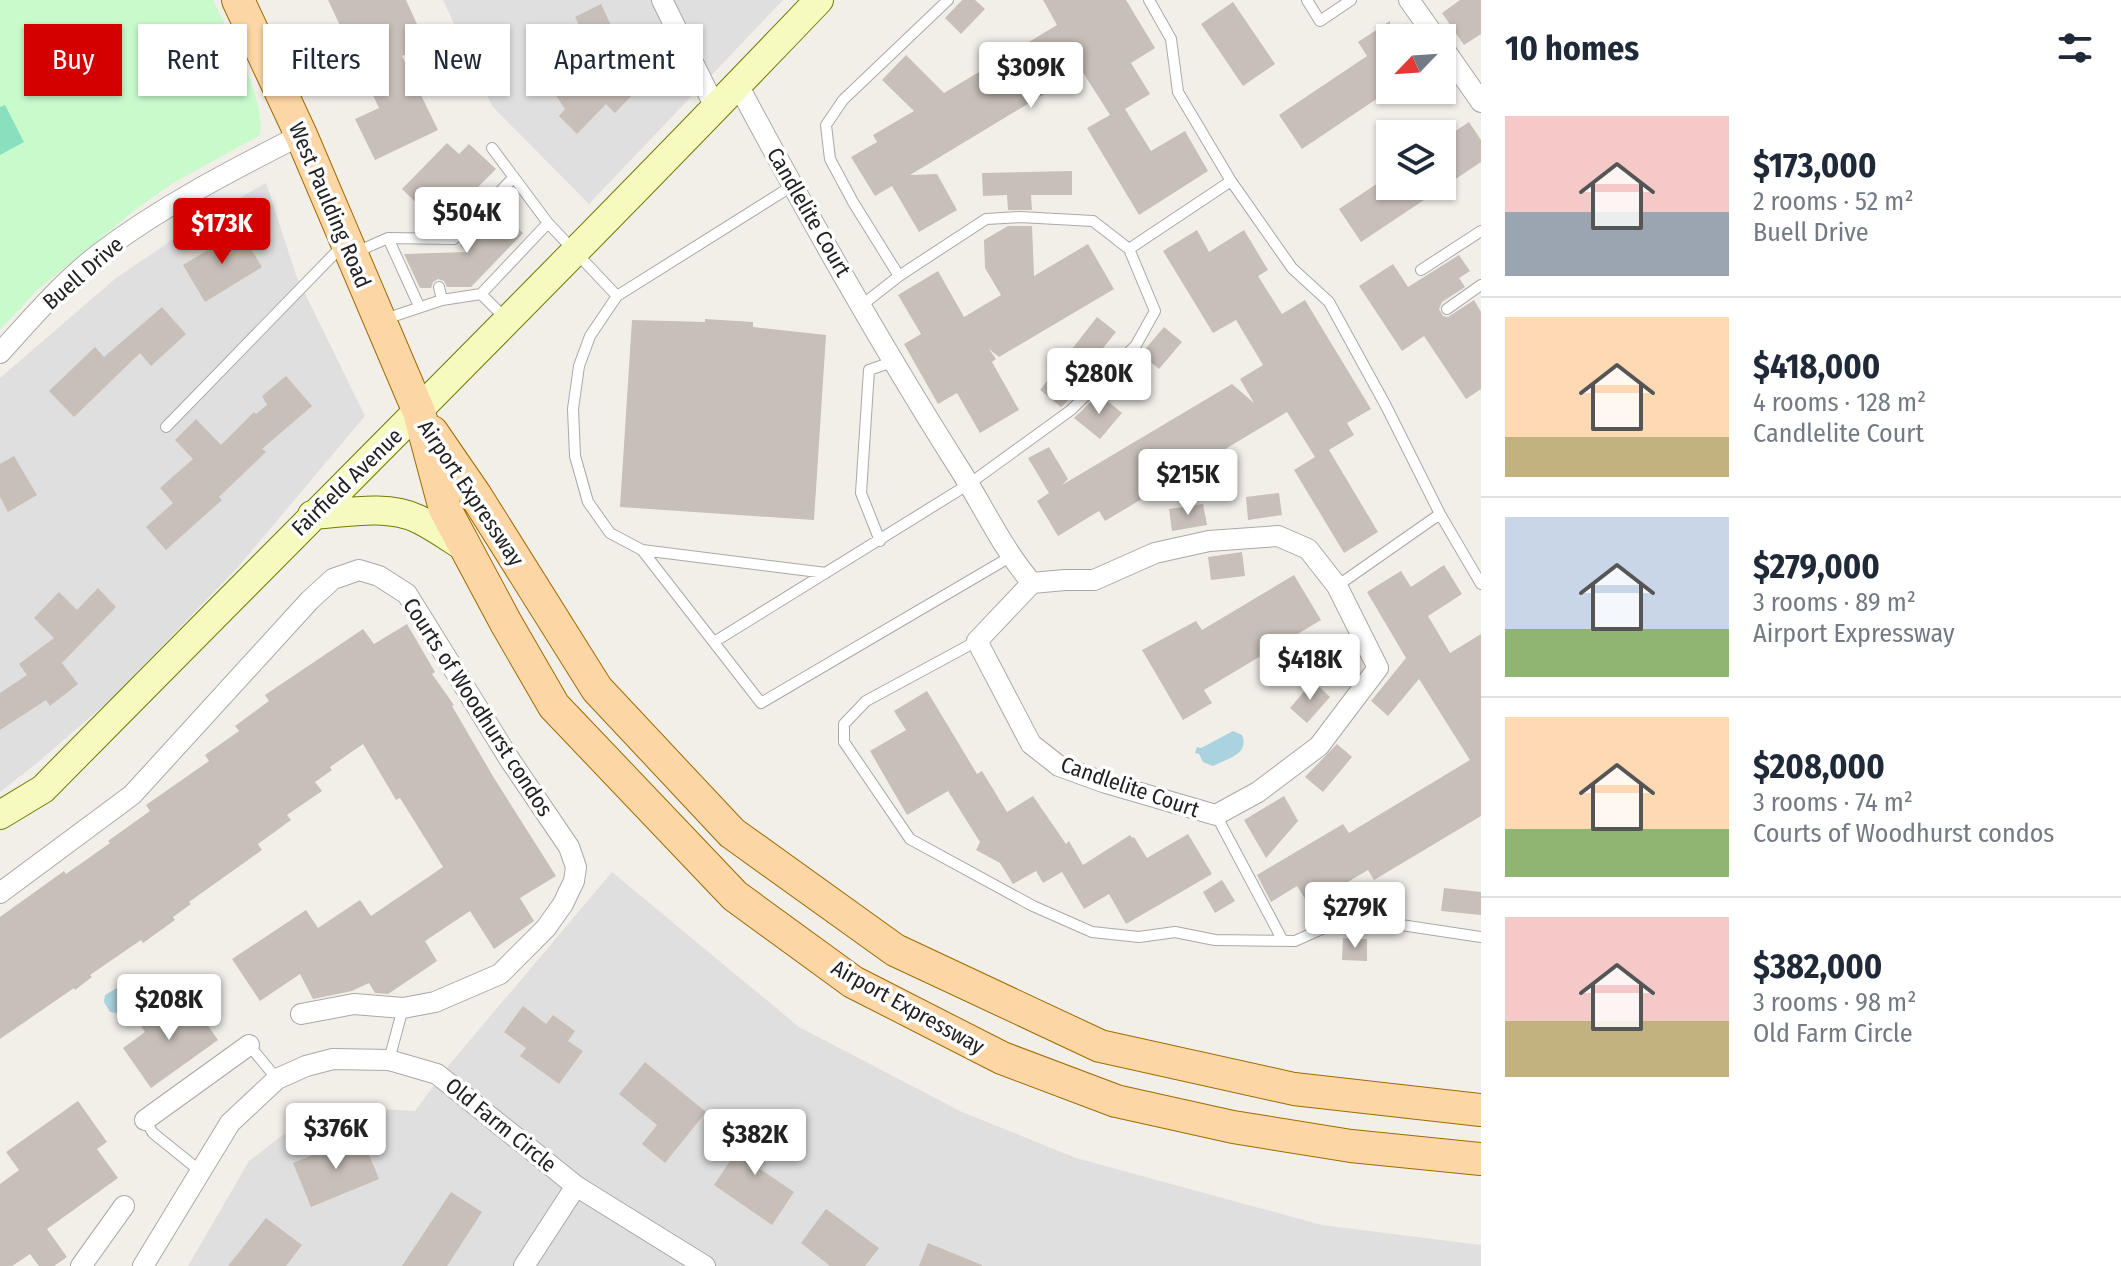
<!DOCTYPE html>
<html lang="en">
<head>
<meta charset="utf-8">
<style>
	body { margin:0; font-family:"Fira Sans Condensed",sans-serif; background:#f6f6f7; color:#1f2937; height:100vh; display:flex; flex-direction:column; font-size:30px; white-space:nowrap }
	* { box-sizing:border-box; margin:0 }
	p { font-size:26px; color:#747a83 }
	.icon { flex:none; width:44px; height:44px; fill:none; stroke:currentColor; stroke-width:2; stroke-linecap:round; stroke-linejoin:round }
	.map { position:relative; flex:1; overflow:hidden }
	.details { display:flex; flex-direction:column; background:#fff; width:640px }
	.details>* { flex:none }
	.banner { position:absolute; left:24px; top:24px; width:760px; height:72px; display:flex; gap:16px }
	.needle { width:52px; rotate:245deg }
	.controls { position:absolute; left:1376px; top:24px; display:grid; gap:16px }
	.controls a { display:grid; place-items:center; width:80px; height:80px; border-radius:0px; background:#fff; box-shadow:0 2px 6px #0004; font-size:40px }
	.price { position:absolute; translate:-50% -68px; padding:0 18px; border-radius:8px; background:#fff; color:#222; font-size:26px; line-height:52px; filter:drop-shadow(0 2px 4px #0008) }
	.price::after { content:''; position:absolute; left:50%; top:48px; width:24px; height:18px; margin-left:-12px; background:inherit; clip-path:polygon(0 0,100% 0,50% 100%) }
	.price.active { background:#d40000; color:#fff }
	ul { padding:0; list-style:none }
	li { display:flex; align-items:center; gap:24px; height:200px; padding:0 24px }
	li+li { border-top:2px solid #e0e1e3 }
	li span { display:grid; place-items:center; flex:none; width:224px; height:160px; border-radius:0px; color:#555 }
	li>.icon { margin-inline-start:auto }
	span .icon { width:96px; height:96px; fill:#fffc; stroke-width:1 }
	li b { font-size:34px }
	h2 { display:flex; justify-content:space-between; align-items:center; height:96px; padding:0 24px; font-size:34px }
	.chip { padding:0 28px; border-radius:0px; background:#fff; box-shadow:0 2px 6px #0004; font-size:28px; line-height:72px }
	.chip.active { background:#d40000; color:#fff }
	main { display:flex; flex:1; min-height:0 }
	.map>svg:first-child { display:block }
	.residential { fill:#e0dfdf }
	.park { fill:#c8facc }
	.pitch { fill:#88e0be }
	.water { fill:#aad3df }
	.building { fill:#c7bfb8 }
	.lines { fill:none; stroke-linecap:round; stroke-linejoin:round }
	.lane-casing { stroke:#a9a9a9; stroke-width:12 }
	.street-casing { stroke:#a9a9a9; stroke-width:22 }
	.secondary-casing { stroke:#707d05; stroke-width:30 }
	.primary-casing { stroke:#a06b00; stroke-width:34 }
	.lane { stroke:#fff; stroke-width:10 }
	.street { stroke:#fff; stroke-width:20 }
	.secondary { stroke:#f7fabf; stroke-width:28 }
	.primary { stroke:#fcd6a4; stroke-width:32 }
	.labels { text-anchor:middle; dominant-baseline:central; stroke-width:7; stroke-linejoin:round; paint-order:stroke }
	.street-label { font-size:22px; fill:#222; stroke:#fff }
</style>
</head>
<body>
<main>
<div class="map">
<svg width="1481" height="1266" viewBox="0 0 1481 1266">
	<rect width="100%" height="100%" fill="#f2efe9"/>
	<path class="residential" d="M443,0H783L589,204L492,106Z
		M266,183L296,275L365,416L238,567L111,699L37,763L0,792V378L116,278L203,219Z
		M612,872L799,1027L962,1112L1076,1158L1322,1225L1481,1245V1266H188L249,1161L296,1125L348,1107L415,1111L449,1065Z"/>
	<path class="park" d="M0,0H213C230,36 265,95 260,135L173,183L135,210L36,291L0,330Z"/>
	<path class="pitch" d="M5,105L24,142L0,155V107Z"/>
	<path class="water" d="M1233,731L1242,735C1250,754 1227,759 1213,766L1203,762L1199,754L1195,753L1197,747L1201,748Z
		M140,978L148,987L145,996L134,1001L124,1014L110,1012L104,1002L105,995L132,979Z"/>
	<path class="building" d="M328,0H406L426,44L402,56L438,130L375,160L355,119L379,108Z
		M962,0H975L985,9L961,34L945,18Z
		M1043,0H1126L1155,48L1131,63L1150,94L1125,109L1151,151L1185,131L1208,171L1139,215L1087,128L1110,115L1082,71L910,175L937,174L957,210L919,232L892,186L875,196L851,157L877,142L873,135L914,111L882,80L906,55L944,93L1057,25Z
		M1460,0H1481V34L1464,45L1442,13Z
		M1233,2L1275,64L1243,86L1201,24Z
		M601,4L616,36L597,45L640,87L615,113L606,104L577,134L559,116L565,109L532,60L580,27L575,17Z
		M1390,21V90L1302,149L1279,115L1367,56L1358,42Z
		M1469,122L1481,140V162L1361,242L1339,209L1390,175V186H1442V140Z
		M447,143L459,154L469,144L496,169L477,188L485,196L451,231H445L402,189Z
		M1072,171V195H1031L1032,210H1008L1007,195L983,196L982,173Z
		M496,207L523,233L471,287H447L444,281L438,279L433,282L431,288H420L404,254L467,252L460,245Z
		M1008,226H1032L1034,276L1088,244L1114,289L999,357L989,349L996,359L992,362L1019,410L980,433L957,393L938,404L904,344L921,334L898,295L938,271L964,317L1001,295L985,268L984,240Z
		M1197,230L1209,252L1244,230L1268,270L1258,276L1282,314L1305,300L1371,409L1347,423L1354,435L1329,450L1378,532L1344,553L1294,470L1315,457L1287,412L1105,521L1099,511L1058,536L1037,501L1049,493L1028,458L1049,447L1068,479L1062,485L1232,384L1254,403L1240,379L1263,365L1236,320L1213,333L1163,251Z
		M240,231L262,267L205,302L183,265Z
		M1459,255L1470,271L1459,278L1465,287L1442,302L1439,309L1443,316L1448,317L1474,300L1481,312V389L1466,399L1424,336L1402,351L1359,286L1393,264L1408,287Z
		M162,307L186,334L151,366L140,353L74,417L49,391L95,347L104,357Z
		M1097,317L1116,332L1079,378L1086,383L1061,407L1040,390Z
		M705,319L753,322V327L826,335L814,520L620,507L632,320L705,322Z
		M1164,327L1182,342L1159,369L1141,354Z
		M286,376L312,406L262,449L266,452L219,497L222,500L166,550L146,527L173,503L160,488L193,459L175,440L196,419L221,445L254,412L256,414L267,405L262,396Z
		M1099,394L1122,413L1100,439L1074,418Z
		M14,456L37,495L8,512L0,497V464Z
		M1279,493L1282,515L1248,520L1246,497Z
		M1203,504L1207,525L1172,531L1169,509Z
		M1242,552L1245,576L1211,580L1208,557Z
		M1444,565L1462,594L1428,616L1450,653L1481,634V816L1374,880L1368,870L1309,905L1297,886L1271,902L1257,875L1343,824L1349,833L1470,760L1419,679L1388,716L1371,701L1406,658L1367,592L1401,571L1411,587Z
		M1294,575L1321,620L1204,690L1212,703L1183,720L1142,650L1196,621L1202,630Z
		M98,588L116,607L62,663L78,684L50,706L46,700L0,730V693L27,675L19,664L54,638L34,618L59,592L77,610Z
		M407,624L435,672L432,674L454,705L452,706L494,778L556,876L520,898L534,921L494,949L470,911L425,941L437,961L388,994L375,993L369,983L352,991L313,999L300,974L260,1001L232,959L306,910L318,928L360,900L371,916L443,867L400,798L396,800L363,744L330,767L332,770L315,782L322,791L287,815L291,820L258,844L262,850L189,902L191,904L173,917L175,920L143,943L141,940L90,975L92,977L75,990L74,988L0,1039V917L64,871L66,874L110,843L108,841L150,811L146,805L209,761L205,755L239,731L235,726L269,701L265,695L363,629L374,644Z
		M1313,681L1330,697L1307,723L1290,708Z
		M927,691L977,774L982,771L1007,812L1033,796L1066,844L1069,841L1083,865L1130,835L1132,838L1134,837L1147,858L1188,834L1212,874L1126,924L1109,894L1084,909L1062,872L1043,883L1036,871L1013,884L1000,863L976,850L980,842L948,791L907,815L870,751L906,730L894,711Z
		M1337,744L1352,757L1323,792L1305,777Z
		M1284,796L1298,821L1266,858L1244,820Z
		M1222,880L1235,901L1215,913L1203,892Z
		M1444,888L1481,892V915L1441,911Z
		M1343,938L1367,939V961L1342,960Z
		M190,1000L218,1040L151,1088L123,1048L145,1032L139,1023L162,1007L169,1015Z
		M523,1006L546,1024L553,1015L575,1031L568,1041L583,1051L559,1084L520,1056L526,1048L504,1032Z
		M645,1062L706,1112L665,1163L642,1144L657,1125L619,1094Z
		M78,1101L107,1142L97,1149L118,1178L47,1229L67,1257L54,1266H39L30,1254L12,1266H0V1184L19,1170L6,1152Z
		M756,1122L780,1139L760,1169L794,1192L772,1225L714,1185Z
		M361,1135L379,1179L311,1207L293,1163Z
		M451,1192L482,1212L447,1266H402Z
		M826,1209L879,1248L865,1266H830L801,1243Z
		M266,1218L302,1245L286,1266H228Z
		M928,1243L982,1265V1266H919Z"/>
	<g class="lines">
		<g class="lane-casing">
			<path id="lane" d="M1149,0L1171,39L1178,92L1231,181L1292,268L1329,302L1386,406L1440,514L1481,584
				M1307,0L1320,21L1351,0
				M492,148L548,223
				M792,186L617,296L590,336L579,366L573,409L575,456L588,502L610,533L642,550L761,703L1010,557
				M388,238L419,306
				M1129,249L1231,181
				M354,253L388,238L454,239L514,177
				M1421,270L1481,231
				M439,287L442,300
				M481,294L548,223L617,296
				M862,305L899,276L853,202L830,159L826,125L843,100L948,0
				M1447,309L1481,285
				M385,319L442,300L481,294L507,320
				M166,427L343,245
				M880,541L861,493L869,370L892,362
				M642,550L826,573
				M1337,586L1440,514
				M977,641L866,701L844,724V742L910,839L1033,906L1092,932L1139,937L1175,932L1215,940L1295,941L1342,920H1368L1481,937
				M714,642L969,484L1071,410L1136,345L1155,311L1129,249L1093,221L1020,217L986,219L899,276
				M1216,815L1283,941
				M249,1045L277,1079
				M389,1060L403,1008
				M145,1120L153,1133L200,1171"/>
		</g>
		<g class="street-casing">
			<path id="street" d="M662,0L715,107
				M1409,0L1436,38
				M1442,46L1481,102
				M738,85C807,214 879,342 957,465C983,505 1001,547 1032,583L1065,580H1094L1155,553L1209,541L1278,536L1308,549L1337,586L1378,668L1319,746L1258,792L1216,815L1106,783L1059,766L1031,744L977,641L1032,583
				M0,353C31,319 63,281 100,253C162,206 232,170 301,135
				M0,893L132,795L310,600L333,579L359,570L379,576L407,594L510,760L569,847L576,867L574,881L563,904L546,928L500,974L435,1002L403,1008L354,1004L301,1014
				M145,1120L249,1045
				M81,1266L124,1206
				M143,1266L230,1123L277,1079L306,1066L333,1059L389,1060L437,1074L576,1186L705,1266
				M524,1266L576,1186"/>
		</g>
		<g class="secondary-casing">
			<path id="secondary" d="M312,515C345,513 387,504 418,519C435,527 451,539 467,549
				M0,815L43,789C302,526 564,267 819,0"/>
		</g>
		<g class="primary-casing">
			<path id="primary" d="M238,0L301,135L419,412L445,509L506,623L554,706L735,896L853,982L1002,1058L1116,1101L1233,1127L1351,1146L1481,1159
				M432,432L476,496L597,689L732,833L895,950L1100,1046L1294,1089L1481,1110"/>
		</g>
		<use href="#lane" class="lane"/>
		<use href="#street" class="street"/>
		<use href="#secondary" class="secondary"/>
		<use href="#primary" class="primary"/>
	</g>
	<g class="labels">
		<g class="street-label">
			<text transform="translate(330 205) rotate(67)">West Paulding Road</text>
			<text transform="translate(809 212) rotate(60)">Candlelite Court</text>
			<text transform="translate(83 273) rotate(-41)">Buell Drive</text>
			<text transform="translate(347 482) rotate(-44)">Fairfield Avenue</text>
			<text transform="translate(471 493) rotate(56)">Airport Expressway</text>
			<text transform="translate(478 707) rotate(57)">Courts of Woodhurst condos</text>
			<text transform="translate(1130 787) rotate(19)">Candlelite Court</text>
			<text transform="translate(908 1007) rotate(29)">Airport Expressway</text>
			<text transform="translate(501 1125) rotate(39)">Old Farm Circle</text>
		</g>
	</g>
</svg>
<div class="controls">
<a><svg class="needle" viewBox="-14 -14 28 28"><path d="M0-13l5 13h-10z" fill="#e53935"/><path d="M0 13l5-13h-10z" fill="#747a83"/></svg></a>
<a><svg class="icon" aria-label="layers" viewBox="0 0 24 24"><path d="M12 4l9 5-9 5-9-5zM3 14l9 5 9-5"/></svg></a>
</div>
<b class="price" style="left:1031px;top:110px">$309K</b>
<b class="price" style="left:467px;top:255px">$504K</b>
<b class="price active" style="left:222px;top:266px">$173K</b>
<b class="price" style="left:1099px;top:416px">$280K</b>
<b class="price" style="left:1188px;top:517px">$215K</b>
<b class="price" style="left:1310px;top:702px">$418K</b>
<b class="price" style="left:1355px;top:950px">$279K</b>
<b class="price" style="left:169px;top:1042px">$208K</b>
<b class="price" style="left:336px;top:1171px">$376K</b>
<b class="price" style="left:755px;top:1177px">$382K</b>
<div class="banner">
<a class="chip active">Buy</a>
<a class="chip">Rent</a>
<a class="chip">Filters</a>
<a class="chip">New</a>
<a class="chip">Apartment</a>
</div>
</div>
<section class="details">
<h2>10 homes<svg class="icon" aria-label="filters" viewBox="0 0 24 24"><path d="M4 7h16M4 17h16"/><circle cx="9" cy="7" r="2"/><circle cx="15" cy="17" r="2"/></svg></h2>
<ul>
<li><span style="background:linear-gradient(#f6c9c9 60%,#9aa5b1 0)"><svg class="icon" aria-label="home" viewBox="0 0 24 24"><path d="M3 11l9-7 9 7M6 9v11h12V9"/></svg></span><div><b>$173,000</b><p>2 rooms · 52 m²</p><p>Buell Drive</p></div></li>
<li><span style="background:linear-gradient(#ffd9b3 75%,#c2b280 0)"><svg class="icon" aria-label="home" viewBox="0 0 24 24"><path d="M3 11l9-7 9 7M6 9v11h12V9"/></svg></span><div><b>$418,000</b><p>4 rooms · 128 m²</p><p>Candlelite Court</p></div></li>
<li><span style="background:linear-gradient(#c9d6e8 70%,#8fb573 0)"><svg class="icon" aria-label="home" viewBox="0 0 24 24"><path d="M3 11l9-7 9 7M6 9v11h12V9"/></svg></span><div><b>$279,000</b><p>3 rooms · 89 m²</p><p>Airport Expressway</p></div></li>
<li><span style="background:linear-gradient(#ffd9b3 70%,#8fb573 0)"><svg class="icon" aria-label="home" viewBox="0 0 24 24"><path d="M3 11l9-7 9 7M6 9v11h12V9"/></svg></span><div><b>$208,000</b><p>3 rooms · 74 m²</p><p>Courts of Woodhurst condos</p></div></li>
<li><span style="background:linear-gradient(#f6c9c9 65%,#c2b280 0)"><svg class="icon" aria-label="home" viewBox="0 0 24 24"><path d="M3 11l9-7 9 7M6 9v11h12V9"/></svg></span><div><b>$382,000</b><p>3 rooms · 98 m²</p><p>Old Farm Circle</p></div></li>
</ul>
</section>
</main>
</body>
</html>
